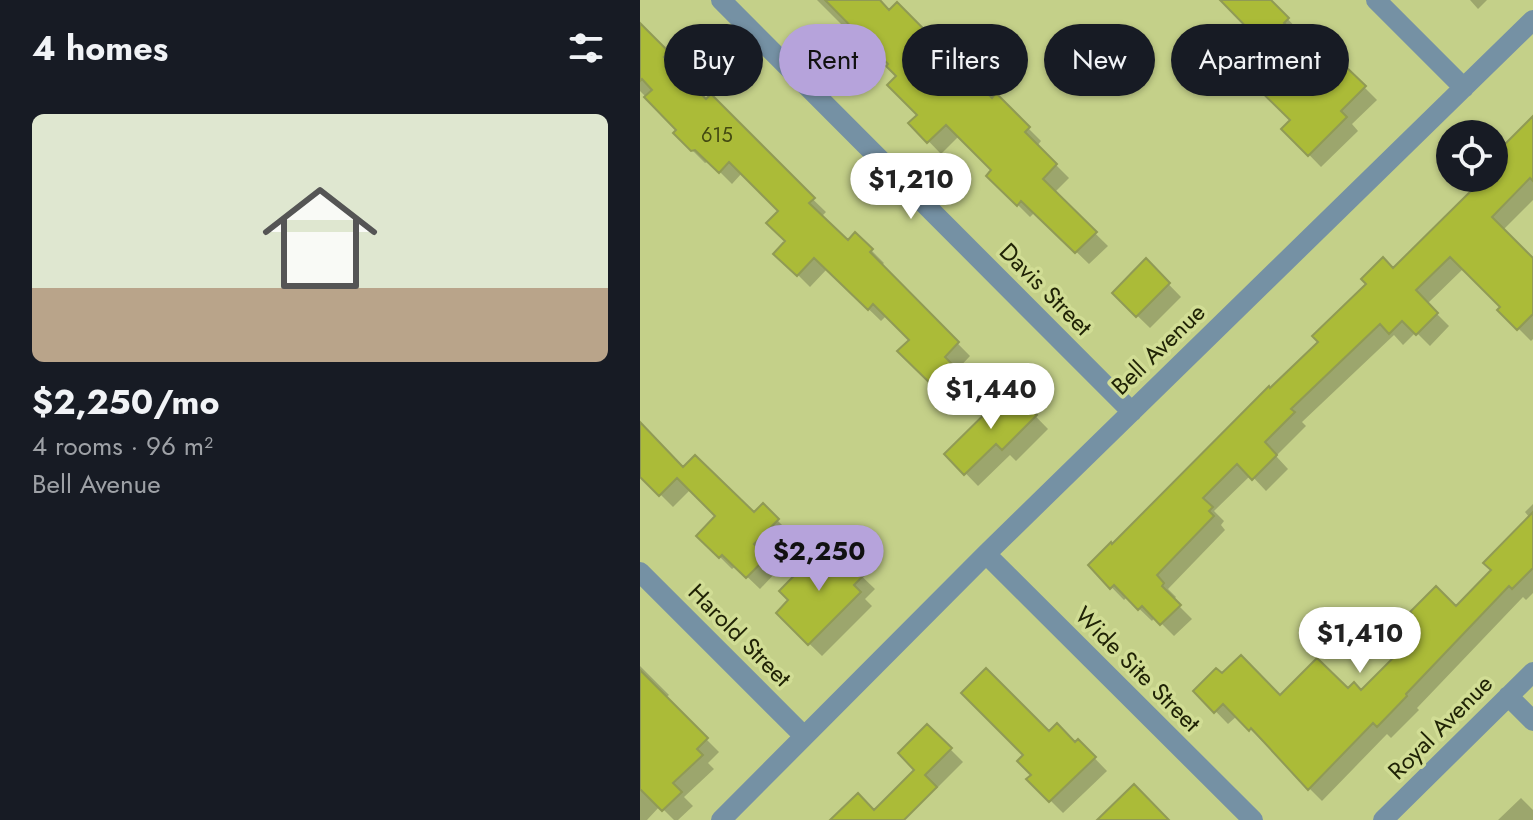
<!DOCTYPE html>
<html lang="en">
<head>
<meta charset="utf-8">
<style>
	body { margin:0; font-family:Jost,sans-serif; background:#20242c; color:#f1f3f6; height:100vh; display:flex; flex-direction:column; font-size:30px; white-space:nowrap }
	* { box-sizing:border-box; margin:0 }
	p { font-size:26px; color:#9ea1a6 }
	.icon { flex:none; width:44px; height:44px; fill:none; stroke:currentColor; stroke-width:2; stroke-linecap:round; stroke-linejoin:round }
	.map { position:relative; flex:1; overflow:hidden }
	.details { display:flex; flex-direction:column; background:#171b24; width:640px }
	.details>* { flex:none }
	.hud { position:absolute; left:24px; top:24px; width:748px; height:72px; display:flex; gap:16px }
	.fabs { position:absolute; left:796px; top:120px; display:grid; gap:16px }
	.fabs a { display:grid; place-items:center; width:72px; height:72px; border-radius:50%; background:#171b24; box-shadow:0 2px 6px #0004; font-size:40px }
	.price { position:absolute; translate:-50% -68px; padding:0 18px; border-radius:28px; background:#fff; color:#222; font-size:26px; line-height:52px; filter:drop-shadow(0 2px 4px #0008) }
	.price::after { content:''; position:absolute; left:50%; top:48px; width:24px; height:18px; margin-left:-12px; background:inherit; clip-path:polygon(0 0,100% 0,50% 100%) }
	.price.selected { background:#b6a3db; color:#111 }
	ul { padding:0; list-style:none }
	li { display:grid; align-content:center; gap:16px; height:424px; padding:0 32px }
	li span { display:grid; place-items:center; height:248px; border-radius:12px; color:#555 }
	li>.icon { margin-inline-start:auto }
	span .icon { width:144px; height:144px; fill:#fffc; stroke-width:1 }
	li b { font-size:34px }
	h2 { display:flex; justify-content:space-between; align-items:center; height:96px; padding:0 32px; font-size:34px }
	.tag { padding:0 28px; border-radius:36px; background:#171b24; box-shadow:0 2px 6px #0004; font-size:28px; line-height:72px }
	.tag.selected { background:#b6a3db; color:#111 }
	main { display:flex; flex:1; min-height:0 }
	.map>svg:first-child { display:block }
	.shadow { fill:#0003 }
	.building { fill:#abbb38; stroke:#909a55; stroke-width:2 }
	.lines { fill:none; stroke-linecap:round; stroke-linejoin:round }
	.minor { stroke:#7591a4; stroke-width:20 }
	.labels { text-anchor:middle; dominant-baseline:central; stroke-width:7; stroke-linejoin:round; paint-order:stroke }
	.number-label { font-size:20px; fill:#434912 }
	.street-label { font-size:24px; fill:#202306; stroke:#d1dd95 }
</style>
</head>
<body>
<main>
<section class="details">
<h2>4 homes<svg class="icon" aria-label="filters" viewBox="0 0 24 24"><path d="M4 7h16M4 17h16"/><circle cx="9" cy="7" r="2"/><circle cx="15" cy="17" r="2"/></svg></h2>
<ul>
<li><span style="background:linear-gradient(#dfe7d0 70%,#b9a48a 0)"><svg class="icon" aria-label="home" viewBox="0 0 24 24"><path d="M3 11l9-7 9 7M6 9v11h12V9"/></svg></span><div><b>$2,250/mo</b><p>4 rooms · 96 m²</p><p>Bell Avenue</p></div></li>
</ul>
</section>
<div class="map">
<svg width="893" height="820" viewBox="0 0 893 820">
	<rect width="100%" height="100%" fill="#c4d089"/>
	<path class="shadow" d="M177,0H237L352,101L356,96L401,141L397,146L429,178L414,193L468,246L449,264L395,212L390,217L361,188L354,171L319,136L301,154L271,123L280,115L251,64L222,34L220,36L209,26L206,29Z
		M583,0H630L660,32L655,37L696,78L705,68L737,100L712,124L718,131L681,167L644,129L653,120L627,45Z
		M830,0H847L838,9Z
		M0,26L40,66L35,71L66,102L128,156L186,212L181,217L208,243L216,235L244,263L241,266L330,356L316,371L326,381L309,399L260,351L272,340L247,315L241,321L187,269L170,287L136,253L147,241L141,211L102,173L92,184L69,161L65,163L35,133L39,130L0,91Z
		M893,122V200L863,230L893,261V339L891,341L860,310L863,307L824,268L787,304L809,326L790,346L776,332L763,345L754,335L662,422L666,426L636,456L648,469L626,491L611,475L574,511L584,521L581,525L585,530L528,589L536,597L533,600L552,619L534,636L515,617L512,621L487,597L484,600L450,565L847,178H854V171L870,155Z
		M506,261L541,297L510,328L474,293Z
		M371,391L408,429L376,461L370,455L338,486L307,454Z
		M0,425L44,469L114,515L123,506L150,533L125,558L138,570L120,589L96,566L92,569L59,536L78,516L51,489L33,507L1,475Z
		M893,504V593L886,600L883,597L777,708L779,710L751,738L747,734L682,801L645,764L625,740L623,742L597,716L588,724L556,691L640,698L708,691L721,692L816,609L853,570L890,518L885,512Z
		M188,544L235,589L225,599L232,606L182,656L138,613L151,600Z
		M0,666L29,695L25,698L79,752L68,763L74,769L44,797L53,806L38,820H34L20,806L7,820H0Z
		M287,726L323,762L296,789L260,753Z
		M409,733L435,744L438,741L467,771L423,813L389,779L394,775Z
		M881,798L893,810V820H858Z"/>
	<path class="building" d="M185,0H240L249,10L257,2L352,98L356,93L390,127L385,132L417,164L403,179L457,232L435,253L381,201L377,206L346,176L351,170L306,125L287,143L268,123L277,115L247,85L256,76L246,66L248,64Z
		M580,0H631L649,18L644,23L696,75L705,66L726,86L701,111L707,117L668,156L641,129L650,120L599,70L624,45Z
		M0,23L29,52L24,57L66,99L71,94L175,198L169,203L208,240L215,232L233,249L230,252L319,342L305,357L315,367L295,388L257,351L269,340L233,304L228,310L174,258L157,276L133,254L145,241L126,223L138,211L89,162L79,173L55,150L51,151L33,133L36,130L4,97L12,90L2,79L0,81Z
		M893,116V181L890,178L852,217L893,258V314L877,330L857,310L860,307L810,257L776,290L798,313L776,335L762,321L749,334L740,324L651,409L655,412L625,442L637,455L612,480L597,464L563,498L573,507L569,511L574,516L517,575L524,583L522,586L541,605L520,625L502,606L498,610L474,585L470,589L448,565L471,542L472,544L629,386L630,388L678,342L672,336L726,284L721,279L743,257L753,268L844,178H854V168L867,155L861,148Z
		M506,258L530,283L496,317L472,293Z
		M371,388L397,415L362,450L356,444L324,475L304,454Z
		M0,422L43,467L55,455L114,512L123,503L139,519L114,544L127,557L106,578L82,555L79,558L56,536L75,516L37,478L19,496L0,477Z
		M893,512V568L872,589L869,586L766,694L767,696L737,727L733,723L668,790L611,728L609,731L583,704L574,713L553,691L576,668L582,673L601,655L640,695L677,658L708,688L714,682L721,690L764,647L751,635L772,614L770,612L796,586L816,606L851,570L843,563Z
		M188,541L224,575L214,585L221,592L168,645L136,613L148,600L139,591Z
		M346,668L409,731L417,723L435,742L438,739L456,757L409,802L386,779L391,775L377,761L383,755L321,693Z
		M0,670L68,738L57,749L63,755L33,783L42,792L22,811L0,789Z
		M287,724L312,748L285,775L297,787L264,820H190L218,793L234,810L274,770L258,753Z
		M494,784L529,820H457Z"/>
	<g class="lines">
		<path class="minor" d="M81,0L492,412
			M736,0L824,88
			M346,554L613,820
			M0,572L164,736
			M868,696L893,721
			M81,820L346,554L893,20
			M743,820L893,672"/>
	</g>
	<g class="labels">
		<g class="number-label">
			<text x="77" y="135">615</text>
		</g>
		<g class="street-label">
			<text transform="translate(406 289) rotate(45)">Davis Street</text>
			<text transform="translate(518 349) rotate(-44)">Bell Avenue</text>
			<text transform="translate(100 635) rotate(45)">Harold Street</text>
			<text transform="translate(498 669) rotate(45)">Wide Site Street</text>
			<text transform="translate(800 727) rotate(-45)">Royal Avenue</text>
		</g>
	</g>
</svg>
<div class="fabs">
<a><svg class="icon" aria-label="locate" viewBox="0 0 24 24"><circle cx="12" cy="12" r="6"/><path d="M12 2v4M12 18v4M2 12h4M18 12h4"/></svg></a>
</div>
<b class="price" style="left:271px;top:221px">$1,210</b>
<b class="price" style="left:351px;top:431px">$1,440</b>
<b class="price selected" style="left:179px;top:593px">$2,250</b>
<b class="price" style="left:720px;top:675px">$1,410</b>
<div class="hud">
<a class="tag">Buy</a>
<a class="tag selected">Rent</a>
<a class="tag">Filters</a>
<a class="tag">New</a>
<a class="tag">Apartment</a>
</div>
</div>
</main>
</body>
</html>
